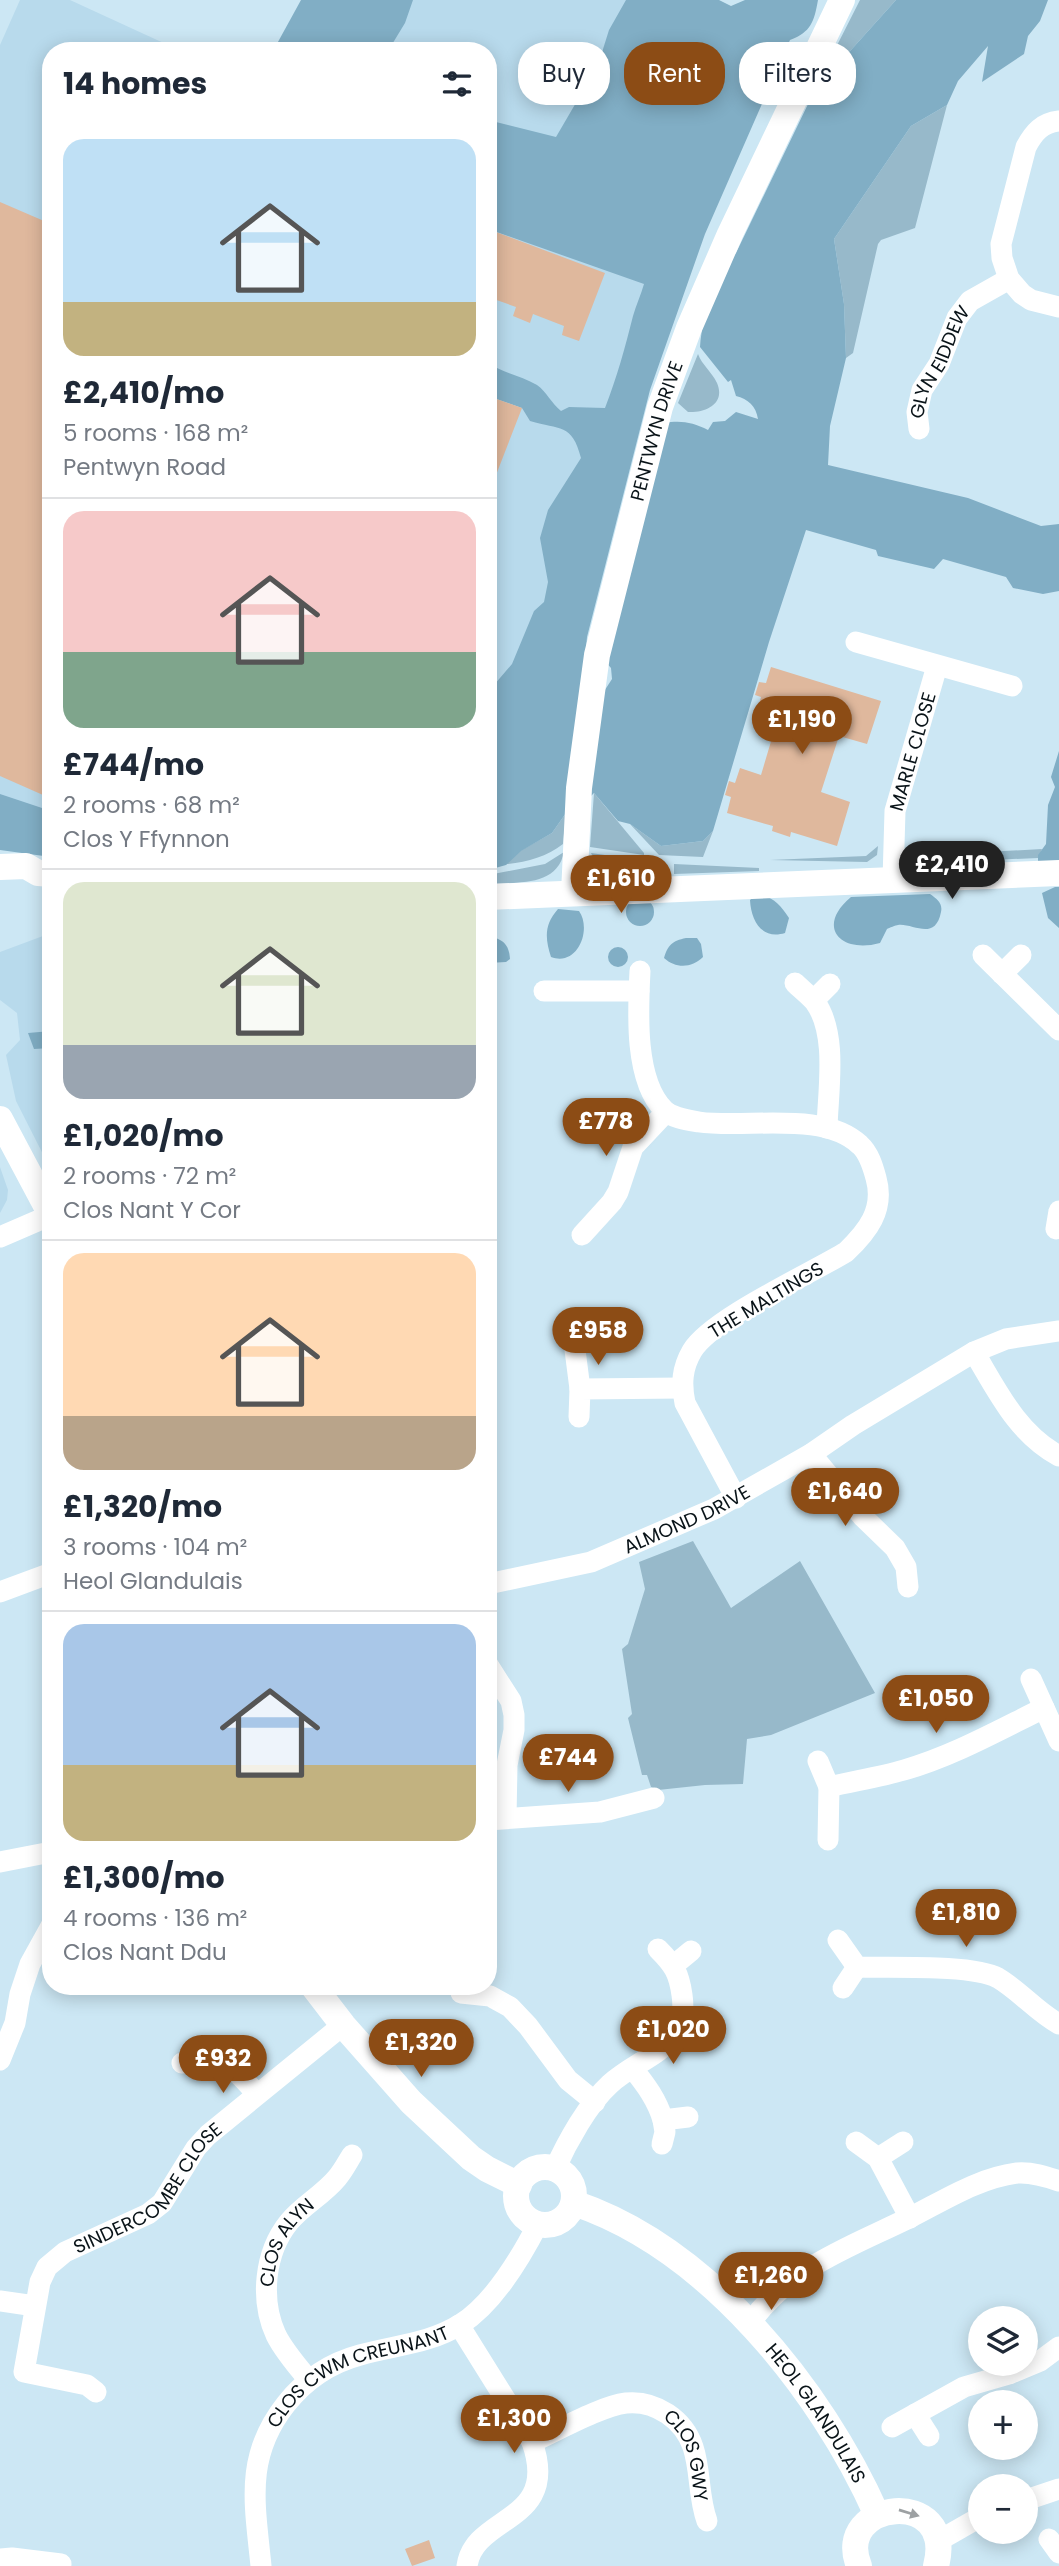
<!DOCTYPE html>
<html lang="en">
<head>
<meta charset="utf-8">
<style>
	body { margin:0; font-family:Poppins,sans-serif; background:#f2f2f3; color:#1f2937; height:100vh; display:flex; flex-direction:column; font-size:26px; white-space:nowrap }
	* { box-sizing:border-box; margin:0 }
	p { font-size:23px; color:#747a83 }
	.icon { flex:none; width:38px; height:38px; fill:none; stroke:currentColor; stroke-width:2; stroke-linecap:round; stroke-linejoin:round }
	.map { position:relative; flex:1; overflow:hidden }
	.side { position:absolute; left:42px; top:42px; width:455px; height:1953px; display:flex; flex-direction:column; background:#fff; border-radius:28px; box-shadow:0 4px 18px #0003 }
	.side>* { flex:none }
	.hud { position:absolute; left:518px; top:42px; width:436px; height:63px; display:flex; gap:14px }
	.tools { position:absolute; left:968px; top:2306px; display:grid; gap:14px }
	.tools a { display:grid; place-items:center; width:70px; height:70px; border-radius:50%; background:#fff; box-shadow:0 4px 18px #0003; font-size:35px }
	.price { position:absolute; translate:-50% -60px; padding:0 16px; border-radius:24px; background:#8c4c15; color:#fff; font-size:23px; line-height:46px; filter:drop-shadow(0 2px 4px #0008) }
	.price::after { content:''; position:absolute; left:50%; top:42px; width:21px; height:16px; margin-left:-10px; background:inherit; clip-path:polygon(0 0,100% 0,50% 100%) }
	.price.selected { background:#222; color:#fff }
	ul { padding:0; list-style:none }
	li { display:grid; align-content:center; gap:14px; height:371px; padding:0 21px }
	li+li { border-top:2px solid #e0e1e3 }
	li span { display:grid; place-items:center; height:217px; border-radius:21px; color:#555 }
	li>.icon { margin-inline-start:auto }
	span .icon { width:126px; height:126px; fill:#fffc; stroke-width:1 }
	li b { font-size:30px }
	h2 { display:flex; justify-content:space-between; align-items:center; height:84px; padding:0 21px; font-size:30px }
	.chip { padding:0 24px; border-radius:28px; background:#fff; box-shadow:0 4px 18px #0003; font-size:24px; line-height:63px }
	.chip.selected { background:#8c4c15; color:#fff }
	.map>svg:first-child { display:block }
	.built { fill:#b8daec }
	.green { fill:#97b9ca }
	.forest { fill:#81aec5 }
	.building { fill:#dfb89d }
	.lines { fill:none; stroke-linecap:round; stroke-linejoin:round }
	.minor { stroke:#fff; stroke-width:21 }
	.tertiary { stroke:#fff; stroke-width:26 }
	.oneway { fill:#9da1a3 }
	.labels { text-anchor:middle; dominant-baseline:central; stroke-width:5; stroke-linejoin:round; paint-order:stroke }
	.street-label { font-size:19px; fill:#091318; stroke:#fff }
</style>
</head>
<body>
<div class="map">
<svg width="1059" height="2566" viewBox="0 0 1059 2566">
	<rect width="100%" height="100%" fill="#cce7f4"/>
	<path class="built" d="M20,0H70L181,51H51V833L0,816V45Z
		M402,0H636L565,146L488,128V51H379Z
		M488,221L653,279L551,605L488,753Z
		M51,933V1170L16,1101L6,1055L20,1040L17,1013L0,1000V952Z
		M0,1167L8,1190L7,1200L0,1213Z
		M488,1292L495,1357L488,1358Z"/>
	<path class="green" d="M860,0H896L833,70L824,71Z
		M947,105L915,228L881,240L878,244L853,353L846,358L844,304L834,239L911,126Z
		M698,354C702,365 712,372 717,383C726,404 705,413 688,412L678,403Z
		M594,793L644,853V855L590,847Z
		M566,813L563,844C544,859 519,864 495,865L552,833Z
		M630,824L661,846L703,841L713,831L703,857L659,855Z
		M878,846L877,855L867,862L770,860L866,856Z
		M1042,849L1038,858L920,863L910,856Z
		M564,852C557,887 517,882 488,884V875L545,864Z
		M591,853L654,862L657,875C628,876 605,884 591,853Z
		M674,864L759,868V871L674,874Z
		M693,1541L731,1608L800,1561L875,1693L771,1735L747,1739L743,1784L705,1785L658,1790L651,1787L647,1775H642L628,1718L632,1714L622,1649L628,1644L645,1589L639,1562Z"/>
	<path class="forest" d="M301,0H413L405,23L388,51H273Z
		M626,0H719L731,6L745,0H818C814,22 811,32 790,40L705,234L650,390L587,637L579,730L612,679L611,668L602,658L664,423C680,420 693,422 708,430L713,422L725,421L736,412L758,419C756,406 748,399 736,396L731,380L728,382L700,347C703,312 713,280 736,253L824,71L833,70L896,0H1048L1040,21L1028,36L1024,54L982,82L988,46L958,81L947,105L911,126L834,239L844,304L846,358L830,426L828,465L968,498L1041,526L1059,524V591L1043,594L1013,588L1006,577L943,559L934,569L878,556L876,550L806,530L769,642L713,831L703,841L661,846L630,824L618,821L594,793L587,800L566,813L552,833L521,851L506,865L488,870V692L512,664L534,611L544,602L548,582L540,538L548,510L581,458C572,423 560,430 530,421L522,408L488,396V363C503,373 522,376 537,385C547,392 551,403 561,411L569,407L605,408C617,377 625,348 633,316C636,305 641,295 644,284L488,229V120L556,137L598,65L609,30Z
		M1059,751V868L1038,863V855L1046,844L1048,805L1055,787L1051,777Z
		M0,794L51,811V857L0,850Z
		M1055,887H1059V928L1048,918L1042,893Z
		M930,894C937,899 943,903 941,912C935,942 913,923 898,925C896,925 889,928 887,929L880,943C841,954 815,927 851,897Z
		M755,895C773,895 780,905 789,918L785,933C762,940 751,921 750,900Z
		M626 912a14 14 0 1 1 28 0a14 14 0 1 1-28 0Z
		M558,909L579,911C592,929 578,967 551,957C545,938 544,925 558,909Z
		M488,936C503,939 509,944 510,959L506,962L488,963Z
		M686,938H697L701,944L703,957C692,968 676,969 664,958C668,945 672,941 686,938Z
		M608 957a10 10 0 1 1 20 0a10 10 0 1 1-20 0Z
		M51,1031V1048L34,1049L28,1033Z"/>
	<path class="building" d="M0,202L51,224V776L43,795L0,776Z
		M488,229L605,273L579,341L562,335L564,326L533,314L530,323L513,316L516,307L488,297Z
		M488,396L522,408L489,493H488Z
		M771,667L881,701L867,744L839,736L821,792L850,802L837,846L791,832L790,837L772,831L773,826L727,813L731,797L725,795L729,781L735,783L740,768L761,775L778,718L757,711L761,697L755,695L759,682L766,683Z
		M429,2540L435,2558L412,2566L405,2549Z"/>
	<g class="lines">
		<g class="minor">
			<path d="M1059,121C1042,123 1034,132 1026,147L1001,244L1002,258L1009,279L1022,294L1031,300L1059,307"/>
			<path id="s1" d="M919,429L917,412L922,390L939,364L957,318L970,301L1009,279"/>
			<path d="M856,642L1012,686"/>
			<path id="s2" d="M893,880L895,811L937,666"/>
			<path d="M983,955L1059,1030"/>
			<path d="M640,971C638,1011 634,1080 664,1110C672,1118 687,1120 699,1122C746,1129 823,1110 860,1145C869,1153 873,1167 876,1178C885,1210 867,1232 846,1252C810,1274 711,1319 692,1351C682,1368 681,1384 685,1403L736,1498"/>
			<path d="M1002,974L1021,955"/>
			<path d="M795,983C801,989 809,995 815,1002C838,1034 828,1090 827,1128"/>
			<path d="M544,991H639"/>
			<path d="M814,1000L830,984"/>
			<path d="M1056,1229L1059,1211"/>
			<path d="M582,1235L612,1202L618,1192L633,1147L666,1112"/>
			<path d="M0,1237L51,1215"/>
			<path d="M575,1350L580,1389"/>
			<path d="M974,1352C998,1392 1017,1433 1059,1456"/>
			<path d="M579,1417L580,1389L682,1388"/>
			<path d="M811,1454L863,1517L895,1548L906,1567L908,1587"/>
			<path id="s3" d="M488,1584L591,1562L714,1509L811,1454L853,1425L974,1352L1006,1339L1059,1331"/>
			<path d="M0,1592L51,1573"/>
			<path d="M488,1665L511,1701L514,1715V1730L507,1765L506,1818"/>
			<path d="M1031,1679L1059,1741"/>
			<path d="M818,1761L829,1787C854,1781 880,1777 904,1770C953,1756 999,1730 1044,1708"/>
			<path d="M488,1820L600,1812L654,1798"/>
			<path d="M828,1840L829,1787"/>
			<path d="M0,1862L51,1852"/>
			<path d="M838,1940L857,1967C889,1968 973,1964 998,1978C1020,1991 1037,2012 1059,2024"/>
			<path d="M674,1965L691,1951"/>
			<path d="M843,1988L857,1967"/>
			<path d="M461,1993L490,1996L510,2007L528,2026L568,2080L595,2102"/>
			<path d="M0,2060L15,2023L20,1994L30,1964L51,1926"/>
			<path d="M182,2063C225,2058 229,2063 257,2094"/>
			<path d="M633,2069C646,2085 657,2100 663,2120"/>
			<path d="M856,2142L878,2158L910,2218"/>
			<path d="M662,2144L665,2132L663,2120L688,2117"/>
			<path d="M878,2158L903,2142"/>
			<path d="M555,2169C567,2142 588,2104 610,2084C642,2055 690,2049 682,1995C679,1973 674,1965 658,1949"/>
			<path d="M0,2301L35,2306"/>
			<path d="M750,2323C790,2267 850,2247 909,2218C943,2201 978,2178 1017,2173C1032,2172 1045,2176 1059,2181"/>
			<path d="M459,2325L532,2442C561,2524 474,2514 467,2566"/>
			<path id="s4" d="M308,2379C297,2366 284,2351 276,2335C260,2300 264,2253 289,2222C303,2205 323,2195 337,2178C343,2171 347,2163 352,2155"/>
			<path id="s5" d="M96,2392L87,2385L24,2372L40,2282L47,2267L65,2252L148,2214L162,2203L196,2148L208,2135L343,2025"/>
			<path d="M915,2414L929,2436"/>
			<path d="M892,2427L964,2387L1009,2374L1040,2361L1059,2347"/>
			<path id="s6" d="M532,2442C557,2431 601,2406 626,2403C656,2400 684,2420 693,2447C701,2471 698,2497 707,2521"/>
			<path d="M1026,2500L1059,2489"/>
			<path d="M1049,2539L1059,2553"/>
			<path d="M938,2541L980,2517"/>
			<path d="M0,2559L12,2558L61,2564"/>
			<path id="s7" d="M261,2566C255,2504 244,2457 286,2404C305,2380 330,2363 360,2355C395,2345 429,2344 461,2324C494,2303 520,2259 538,2224"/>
		</g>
		<g class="tertiary">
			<path d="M0,867L26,866L38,873L51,874"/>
			<path id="s8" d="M574,893L579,788L597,655L660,407L689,328L730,234L842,0"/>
			<path d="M488,897L1059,873"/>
			<path d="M0,1119L51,1215"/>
			<path d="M313,1986L343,2025L411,2102L471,2158L487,2169L519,2185"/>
			<circle cx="545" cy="2196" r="29"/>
			<path id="s9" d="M574,2203C708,2248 821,2389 877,2515"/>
			<path d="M859,2566C832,2500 957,2486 936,2566"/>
		</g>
	</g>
	<defs><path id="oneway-solid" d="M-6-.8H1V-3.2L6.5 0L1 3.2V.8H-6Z" transform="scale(1.75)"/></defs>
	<use class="oneway" href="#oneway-solid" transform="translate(909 2513) rotate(17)"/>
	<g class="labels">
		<g class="street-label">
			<text stroke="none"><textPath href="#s1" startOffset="72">GLYN EIDDEW</textPath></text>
			<text stroke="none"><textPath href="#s8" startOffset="471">PENTWYN DRIVE</textPath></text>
			<text stroke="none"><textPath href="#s2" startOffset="131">MARLE CLOSE</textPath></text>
			<text transform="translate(766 1300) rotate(-31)">THE MALTINGS</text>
			<text stroke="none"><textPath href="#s3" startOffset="210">ALMOND DRIVE</textPath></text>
			<text stroke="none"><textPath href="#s5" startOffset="315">SINDERCOMBE CLOSE</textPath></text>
			<text stroke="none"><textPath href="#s4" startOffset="154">CLOS ALYN</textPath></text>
			<text stroke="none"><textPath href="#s7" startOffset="247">CLOS CWM CREUNANT</textPath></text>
			<text stroke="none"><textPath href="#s9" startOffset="327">HEOL GLANDULAIS</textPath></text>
			<text stroke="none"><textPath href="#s6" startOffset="194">CLOS GWY</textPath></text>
		</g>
	</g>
</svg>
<div class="tools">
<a><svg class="icon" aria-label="layers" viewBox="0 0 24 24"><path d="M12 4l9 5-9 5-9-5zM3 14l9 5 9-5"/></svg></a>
<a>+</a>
<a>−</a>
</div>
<b class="price" style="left:802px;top:756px">£1,190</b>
<b class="price selected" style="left:952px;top:901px">£2,410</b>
<b class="price" style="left:621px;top:915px">£1,610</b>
<b class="price" style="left:606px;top:1158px">£778</b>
<b class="price" style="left:598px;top:1367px">£958</b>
<b class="price" style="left:845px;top:1528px">£1,640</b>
<b class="price" style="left:936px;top:1735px">£1,050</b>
<b class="price" style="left:568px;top:1794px">£744</b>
<b class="price" style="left:966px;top:1949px">£1,810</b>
<b class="price" style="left:673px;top:2066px">£1,020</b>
<b class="price" style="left:421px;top:2079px">£1,320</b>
<b class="price" style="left:223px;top:2095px">£932</b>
<b class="price" style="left:771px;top:2312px">£1,260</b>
<b class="price" style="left:514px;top:2455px">£1,300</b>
<div class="hud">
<a class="chip">Buy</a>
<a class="chip selected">Rent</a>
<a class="chip">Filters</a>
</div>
<section class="side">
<h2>14 homes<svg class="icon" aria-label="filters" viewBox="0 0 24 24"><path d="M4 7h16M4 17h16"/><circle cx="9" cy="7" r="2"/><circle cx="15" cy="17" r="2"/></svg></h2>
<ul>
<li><span style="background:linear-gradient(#bfe0f5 75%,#c2b280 0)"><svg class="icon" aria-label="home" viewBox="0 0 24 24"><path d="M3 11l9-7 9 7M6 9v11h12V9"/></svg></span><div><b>£2,410/mo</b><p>5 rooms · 168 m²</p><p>Pentwyn Road</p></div></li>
<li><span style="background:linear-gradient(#f6c9c9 65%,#7fa58c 0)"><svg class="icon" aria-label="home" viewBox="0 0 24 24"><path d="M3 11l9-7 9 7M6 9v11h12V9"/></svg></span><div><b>£744/mo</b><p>2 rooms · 68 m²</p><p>Clos Y Ffynnon</p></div></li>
<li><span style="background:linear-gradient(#dfe7d0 75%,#9aa5b1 0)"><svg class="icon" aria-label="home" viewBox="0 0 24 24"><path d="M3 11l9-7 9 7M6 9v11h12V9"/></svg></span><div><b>£1,020/mo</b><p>2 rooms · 72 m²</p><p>Clos Nant Y Cor</p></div></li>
<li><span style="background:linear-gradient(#ffd9b3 75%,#b9a48a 0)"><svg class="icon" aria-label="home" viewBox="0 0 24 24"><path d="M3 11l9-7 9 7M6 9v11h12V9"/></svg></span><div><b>£1,320/mo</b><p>3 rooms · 104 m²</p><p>Heol Glandulais</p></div></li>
<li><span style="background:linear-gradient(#a9c7e8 65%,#c2b280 0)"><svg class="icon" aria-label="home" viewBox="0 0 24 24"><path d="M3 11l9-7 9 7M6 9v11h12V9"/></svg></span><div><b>£1,300/mo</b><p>4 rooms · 136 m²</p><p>Clos Nant Ddu</p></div></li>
</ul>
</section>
</div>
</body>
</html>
